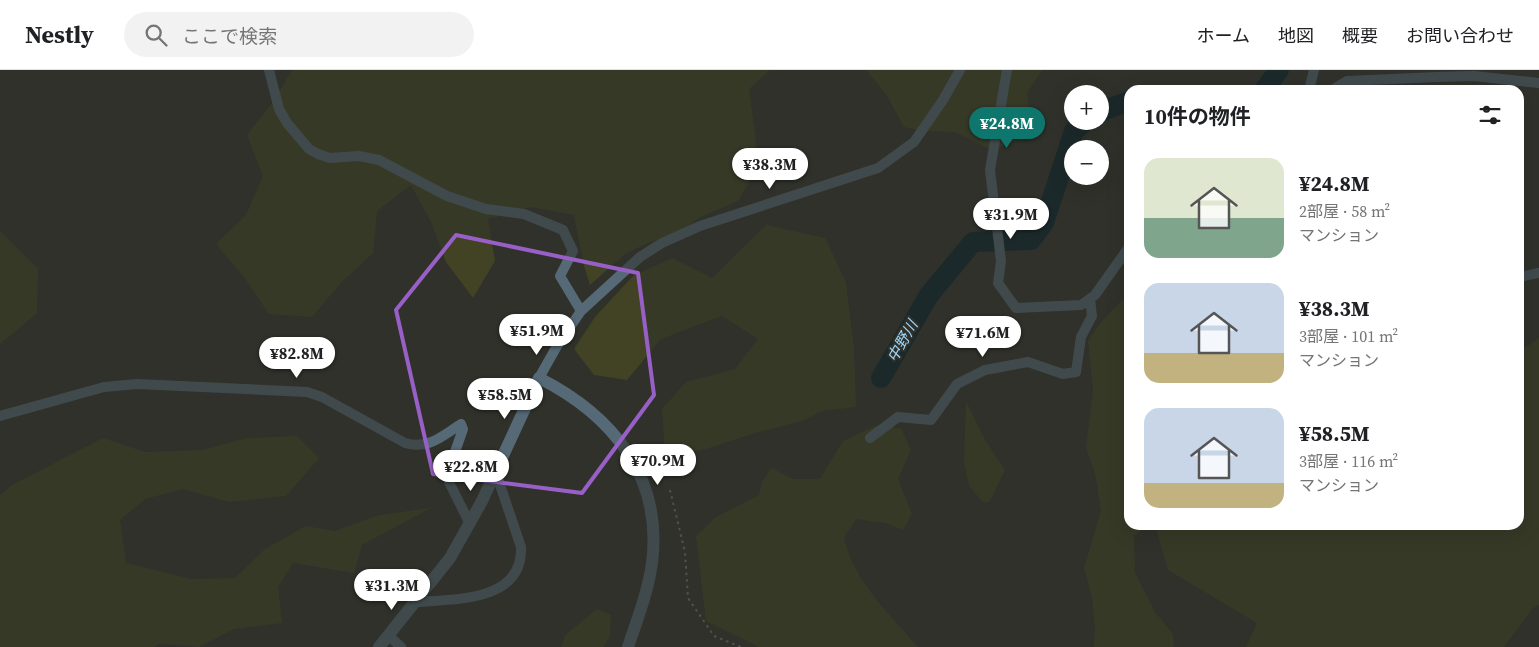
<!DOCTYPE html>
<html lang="ja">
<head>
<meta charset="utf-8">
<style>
	body { margin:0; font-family:"Source Serif 4","Noto Sans JP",serif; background:#f2f2f2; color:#202124; height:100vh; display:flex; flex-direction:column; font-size:19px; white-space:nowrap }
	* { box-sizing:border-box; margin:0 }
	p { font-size:16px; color:#757577 }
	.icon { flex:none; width:28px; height:28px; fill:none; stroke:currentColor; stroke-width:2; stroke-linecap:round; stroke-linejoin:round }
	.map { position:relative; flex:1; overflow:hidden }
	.drawer { position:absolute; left:1124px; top:15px; width:400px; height:445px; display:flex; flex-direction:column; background:#fff; border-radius:15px; box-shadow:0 5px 20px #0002 }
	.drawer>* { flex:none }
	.tools { position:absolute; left:1064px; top:15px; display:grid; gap:10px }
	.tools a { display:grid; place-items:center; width:45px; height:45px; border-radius:50%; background:#fff; box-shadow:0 5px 20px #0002; font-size:25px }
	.price { position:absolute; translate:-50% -42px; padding:0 11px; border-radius:18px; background:#fff; color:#222; font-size:16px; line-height:32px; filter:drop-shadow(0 1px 2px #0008) }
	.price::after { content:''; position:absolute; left:50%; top:30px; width:15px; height:11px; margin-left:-8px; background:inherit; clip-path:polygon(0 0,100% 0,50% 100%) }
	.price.active { background:#0f766e; color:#fff }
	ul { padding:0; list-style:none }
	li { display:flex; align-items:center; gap:15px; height:125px; padding:0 20px }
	li span { display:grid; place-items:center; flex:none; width:140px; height:100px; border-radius:15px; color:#555 }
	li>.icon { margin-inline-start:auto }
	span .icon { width:60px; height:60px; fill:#fffc; stroke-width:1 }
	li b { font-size:21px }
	h2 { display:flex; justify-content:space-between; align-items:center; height:60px; padding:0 20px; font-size:21px }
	header { display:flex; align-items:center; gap:30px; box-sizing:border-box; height:70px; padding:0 25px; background:#fff; border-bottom:1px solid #e0e0e0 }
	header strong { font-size:24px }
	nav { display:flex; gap:28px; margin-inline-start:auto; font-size:18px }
	.search { width:350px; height:45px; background:#f2f2f2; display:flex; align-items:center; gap:12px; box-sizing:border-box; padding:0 18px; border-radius:28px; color:#757577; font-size:19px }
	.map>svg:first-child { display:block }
	.green { fill:#414324 }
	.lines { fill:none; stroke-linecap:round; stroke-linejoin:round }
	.river { stroke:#05202e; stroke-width:20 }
	.path { stroke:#787973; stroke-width:2; stroke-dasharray:2.5 4; stroke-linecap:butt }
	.minor { stroke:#556976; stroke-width:10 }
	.tertiary { stroke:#556976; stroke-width:12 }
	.marked { fill:none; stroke:#9860c6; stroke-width:4; stroke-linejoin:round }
	.labels { text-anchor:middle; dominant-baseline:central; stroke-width:4; stroke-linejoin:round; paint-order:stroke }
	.water-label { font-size:15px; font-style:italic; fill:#9cd8fd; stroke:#30312a }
</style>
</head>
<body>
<header>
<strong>Nestly</strong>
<div class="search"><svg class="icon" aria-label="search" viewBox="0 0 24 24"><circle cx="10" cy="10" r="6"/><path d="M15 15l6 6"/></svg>ここで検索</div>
<nav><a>ホーム</a><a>地図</a><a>概要</a><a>お問い合わせ</a></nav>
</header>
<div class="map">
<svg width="1539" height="577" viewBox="0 0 1539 577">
	<rect width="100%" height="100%" fill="#30312a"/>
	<path class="green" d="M292,0H770L749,19L759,95L738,131L698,148L683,161L650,172L625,184L590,215L584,196L574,145L531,137L488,149L495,191L473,228L446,192L431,152L411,115L377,141L373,183L342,212L312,247L269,244L244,207L216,174L246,145L263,106L247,65L273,32Z
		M866,0H1042L1027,23L1032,64L992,80L955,62L923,61L904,57L886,24Z
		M766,155L825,168L846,212L854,278L856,337L821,341L803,351L755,363L706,379L665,385L662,339L686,312L735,299L758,269L722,246L661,269L627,310L594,305L574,279L595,247L633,206L672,188L712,208Z
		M0,161L38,199L37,243L0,274Z
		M1129,226V455H1148L1134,466L1135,503L1155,542L1173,564L1174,577H1094L1095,559L1092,527L1084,498L1101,441L1095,403L1086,378L1093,320L1088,271L1098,256L1121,231Z
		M1539,268V535L1533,538L1504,577H1246L1257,553L1168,500L1155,455H1519V282Z
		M966,331L985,370L1005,400L990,431L984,433L969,416L964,391Z
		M875,356L901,358L911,380L898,409L912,444L903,460L886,453L856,449L844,468C854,512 889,543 918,577H759L706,551L696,466L716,447L759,425L762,412L771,398L793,409H820L843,371Z
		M297,366L319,388L286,426L229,432L183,419L145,429L120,450L126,493L191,509L235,508L265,479L306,456L335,461L379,445L431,438L362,475L354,503L293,493L278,517L282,553L234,559L199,577L159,574L154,577H0V425L12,415L103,368L145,382L202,380L247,368Z
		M597,539L611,545L610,566L603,577H561L565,565Z"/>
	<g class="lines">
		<path class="river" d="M1264,20L1279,0
			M1100,42L1129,31
			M881,308L929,225L973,172L1031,170L1044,153L1074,61L1086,51"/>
		<path class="path" d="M670,420L685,482L688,528L714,566L741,577"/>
		<path class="minor" d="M269,0L279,39L287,53L309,79L318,84L330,88L359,86L379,90L447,126L486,139L524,144L563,160L573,181L560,206L581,241
			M1007,0L990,100L1001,191L998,213L1016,238L1081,235L1095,225L1129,177
			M1309,20L1314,0
			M1332,20L1347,11L1437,7L1474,6L1539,13
			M1519,207L1539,203
			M539,308L557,276L581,241L640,187L662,173L700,156L878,98L914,72L943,30L960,0
			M0,346L104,317L137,314L307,322L322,327L405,373C428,380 442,366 461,354L463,359L448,402L449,412L470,454
			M870,368L898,347L931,350L957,314L985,300L1028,292L1063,304L1076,302L1081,267L1092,246L1090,229
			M416,532C455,529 523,532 521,477L496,403
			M389,566L401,577"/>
		<path class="tertiary" d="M379,577L450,488L482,431L539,308C612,345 663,406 652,493C648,522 637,550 628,577"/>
	</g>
	<path d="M0 0H1539V577H0ZM456,165L638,203L654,325L582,423L433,404L396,240Z" fill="#30312a" fill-opacity=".55" fill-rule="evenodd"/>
	<path class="marked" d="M456,165L638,203L654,325L582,423L433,404L396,240Z"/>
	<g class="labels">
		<g class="water-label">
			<text transform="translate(902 271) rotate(-60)">中野川</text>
		</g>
	</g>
</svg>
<div class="tools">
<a>+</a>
<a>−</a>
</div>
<b class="price active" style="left:1007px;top:79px">¥24.8M</b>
<b class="price" style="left:770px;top:120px">¥38.3M</b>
<b class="price" style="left:1011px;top:170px">¥31.9M</b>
<b class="price" style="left:537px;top:286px">¥51.9M</b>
<b class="price" style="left:983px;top:288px">¥71.6M</b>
<b class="price" style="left:297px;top:309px">¥82.8M</b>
<b class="price" style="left:505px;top:350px">¥58.5M</b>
<b class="price" style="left:658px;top:416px">¥70.9M</b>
<b class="price" style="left:471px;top:422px">¥22.8M</b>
<b class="price" style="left:392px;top:541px">¥31.3M</b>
<section class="drawer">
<h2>10件の物件<svg class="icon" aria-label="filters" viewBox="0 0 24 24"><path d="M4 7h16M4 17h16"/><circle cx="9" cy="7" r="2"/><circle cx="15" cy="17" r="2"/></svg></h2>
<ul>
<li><span style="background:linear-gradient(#dfe7d0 60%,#7fa58c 0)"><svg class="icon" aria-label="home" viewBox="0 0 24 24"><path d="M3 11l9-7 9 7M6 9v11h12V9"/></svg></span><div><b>¥24.8M</b><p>2部屋 · 58 m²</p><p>マンション</p></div></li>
<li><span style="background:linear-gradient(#c9d6e8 70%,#c2b280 0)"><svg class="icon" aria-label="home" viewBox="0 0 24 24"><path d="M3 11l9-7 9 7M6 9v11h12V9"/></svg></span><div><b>¥38.3M</b><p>3部屋 · 101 m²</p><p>マンション</p></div></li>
<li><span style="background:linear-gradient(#c9d6e8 75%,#c2b280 0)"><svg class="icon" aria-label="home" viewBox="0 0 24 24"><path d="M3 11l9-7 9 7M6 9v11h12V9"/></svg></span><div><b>¥58.5M</b><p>3部屋 · 116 m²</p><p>マンション</p></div></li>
</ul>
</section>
</div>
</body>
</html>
